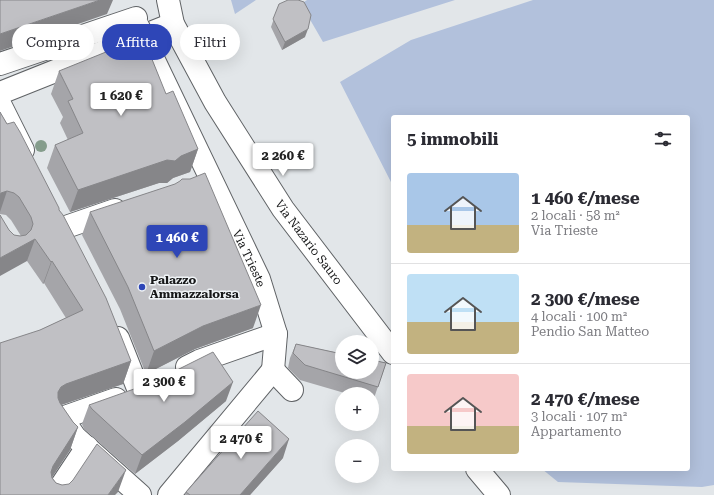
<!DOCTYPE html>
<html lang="it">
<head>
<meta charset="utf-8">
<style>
	body { margin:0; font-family:"Roboto Serif",serif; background:#f2f2f3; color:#2b2b33; height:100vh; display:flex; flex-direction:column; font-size:15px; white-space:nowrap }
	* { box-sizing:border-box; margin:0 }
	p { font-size:13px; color:#7c7c81 }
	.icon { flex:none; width:22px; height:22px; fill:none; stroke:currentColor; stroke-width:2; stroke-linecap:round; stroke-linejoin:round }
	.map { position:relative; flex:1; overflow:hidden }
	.drawer { position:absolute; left:391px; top:115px; width:299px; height:356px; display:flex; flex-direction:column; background:#fff; border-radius:4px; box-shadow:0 4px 16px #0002 }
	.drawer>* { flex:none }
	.hud { position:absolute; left:12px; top:24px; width:319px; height:36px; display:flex; gap:8px }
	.controls { position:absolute; left:335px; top:335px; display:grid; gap:8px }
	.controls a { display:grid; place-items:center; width:44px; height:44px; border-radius:50%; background:#fff; box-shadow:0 4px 16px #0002; font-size:20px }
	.price { position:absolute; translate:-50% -34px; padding:0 9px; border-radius:4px; background:#fff; color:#222; font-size:13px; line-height:26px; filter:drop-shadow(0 1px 2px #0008) }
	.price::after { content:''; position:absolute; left:50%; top:24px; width:12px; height:9px; margin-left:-6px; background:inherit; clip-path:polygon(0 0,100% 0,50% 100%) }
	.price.on { background:#2e46b7; color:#fff }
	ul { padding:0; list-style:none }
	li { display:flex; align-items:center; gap:12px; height:100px; padding:0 16px }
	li+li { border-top:1px solid #e1e1e2 }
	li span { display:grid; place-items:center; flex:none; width:112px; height:80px; border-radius:4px; color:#555 }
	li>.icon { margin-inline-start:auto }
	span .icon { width:48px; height:48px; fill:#fffc; stroke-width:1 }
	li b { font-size:17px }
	h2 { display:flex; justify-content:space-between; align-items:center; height:48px; padding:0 16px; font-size:17px }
	.tag { padding:0 14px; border-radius:18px; background:#fff; box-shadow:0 4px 16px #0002; font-size:14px; line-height:36px }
	.tag.on { background:#2e46b7; color:#fff }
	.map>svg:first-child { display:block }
	.water { fill:#b2c1dc }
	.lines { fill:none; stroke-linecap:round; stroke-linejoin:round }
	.minor-casing { stroke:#606366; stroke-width:24 }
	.minor { stroke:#fff; stroke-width:22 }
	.minor-bridge-casing { stroke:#606366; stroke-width:24; stroke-linecap:butt }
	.minor-bridge { stroke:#fff; stroke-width:22 }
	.tree { fill:#859d8c }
	.wall { fill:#a5a5a9 }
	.shaded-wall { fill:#868689 }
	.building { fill:#c0c0c4; stroke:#868689 }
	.poi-dot { fill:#2e46b7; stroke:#eff3f6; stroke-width:1.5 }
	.labels { text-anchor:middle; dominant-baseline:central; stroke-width:3; stroke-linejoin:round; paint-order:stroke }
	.street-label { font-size:12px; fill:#171819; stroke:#eff3f6 }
	.poi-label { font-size:12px; font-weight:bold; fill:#171819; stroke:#eff3f6; text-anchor:start }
</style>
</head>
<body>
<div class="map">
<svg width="714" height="495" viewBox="0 0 714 495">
	<rect width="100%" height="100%" fill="#e2e6e9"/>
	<path class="water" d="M231,0H256L235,14Z
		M307,0H455L323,42L301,4Z
		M533,0H714V485L702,487L558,482L542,469H688V117H393V186L340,82L411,40Z"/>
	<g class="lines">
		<g class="minor-casing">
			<g id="minor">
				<path id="s1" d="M168,0L173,24L215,102L283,209L393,353"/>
				<path id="s2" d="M150,52L259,279L276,334L273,370"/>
				<path d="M0,64L136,18"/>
				<path d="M0,93L173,24"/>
				<path d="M0,104L23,150"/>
				<path d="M63,228L115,210"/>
				<path d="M118,338L139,391"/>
				<path d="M187,367L199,361L276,334"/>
				<path d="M273,370L292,390"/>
				<path d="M116,399L62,418L75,437L140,495"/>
				<path d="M477,469L499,495"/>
				<path d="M55,495L87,447"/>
				<path d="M169,495L273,370"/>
			</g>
		</g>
		<use href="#minor" class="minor"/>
		<g class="minor-bridge-casing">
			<path id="minor-bridge" d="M138,26L150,52"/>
		</g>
		<use href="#minor-bridge" class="minor-bridge"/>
	</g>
	<circle class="tree" cx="41" cy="146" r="6"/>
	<path class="wall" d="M279,4L305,37L282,50L271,27Z
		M59,71L166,94L198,149L190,172L173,178L167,183H159L70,212L47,168L55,145L68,140L60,123L63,117L51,94Z
		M0,112L59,210L131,361L123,384L61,405L73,422L78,427L70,450L52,477L56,483L62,485L118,492L0,495L40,330L66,318L44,283L43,284L27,261L9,230L14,235L21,236L11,220L6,215L0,214Z
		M90,212L253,328L195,349L146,374L120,309L82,235Z
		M296,344L386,363L373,401H372V394H348L300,380L288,368L290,358Z
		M226,401L178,441L135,474L84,429L82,424L89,405Z
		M283,458L250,495H185L186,492Z"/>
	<path class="shaded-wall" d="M100,0H113L107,14L0,51V34Z
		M308,29L305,37L282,50L285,42Z
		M198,149L190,172L173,178L167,183H159L70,212L78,190Z
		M7,191L0,212V195L1,193Z
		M35,239L27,261L0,276V258Z
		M52,261L44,283L43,284L51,262Z
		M261,305L253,328L195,349L146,374L154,351L203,326Z
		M131,361L123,384L58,406V392L61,387L66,384Z
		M233,382L226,401L178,441L135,474L142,455Z
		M78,427L70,450L45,488L53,466Z
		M289,439L283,458L250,495H240Z
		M126,470L118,492L115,495H108Z"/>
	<path class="building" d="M0,0H100L0,34Z
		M288,0H298L304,2L311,15L308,29L285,42L273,19L279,4Z
		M143,37L166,94L173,91L198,149L181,156L175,161L167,160L78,190L55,145L83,133L68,101L73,99L59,71Z
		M0,112L7,124L14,122L20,132L59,208V210L63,215L106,298L131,361L66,384L61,387L58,392V398L60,403L73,422L78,427L53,466L51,472L52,478L56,483L62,485L69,484L73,480L97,444L126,470L108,495H0V343L40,330L83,310L52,261L51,262L35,239L0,258V215L9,230L14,235L20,236L26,235L31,230L33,224L31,217L19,197L14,193L7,191L1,193L0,195Z
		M205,173L261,305L203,326L154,351L128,287L90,212L175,184L180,181L182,179H190Z
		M296,344L342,354V372H372V360L386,363L378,387L305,365L293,353Z
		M213,352L233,382L185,422L142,455L92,409L89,405L151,383Z
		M258,411L289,439L240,495H190L186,492Z"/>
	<circle class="poi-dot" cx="142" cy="287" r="4"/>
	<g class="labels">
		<g class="street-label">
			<text stroke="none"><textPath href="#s1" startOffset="282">Via Nazario Sauro</textPath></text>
			<text stroke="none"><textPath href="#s2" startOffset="229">Via Trieste</textPath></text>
		</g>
		<g class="poi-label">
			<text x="150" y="280">Palazzo<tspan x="150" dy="14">Ammazzalorsa</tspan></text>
		</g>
	</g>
</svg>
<div class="controls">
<a><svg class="icon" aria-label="layers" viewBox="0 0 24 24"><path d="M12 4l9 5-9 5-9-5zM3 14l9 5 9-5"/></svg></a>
<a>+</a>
<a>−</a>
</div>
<b class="price" style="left:121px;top:117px">1 620 €</b>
<b class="price" style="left:283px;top:177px">2 260 €</b>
<b class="price on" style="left:177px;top:259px">1 460 €</b>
<b class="price" style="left:164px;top:403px">2 300 €</b>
<b class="price" style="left:241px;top:460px">2 470 €</b>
<div class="hud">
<a class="tag">Compra</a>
<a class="tag on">Affitta</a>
<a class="tag">Filtri</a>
</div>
<section class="drawer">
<h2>5 immobili<svg class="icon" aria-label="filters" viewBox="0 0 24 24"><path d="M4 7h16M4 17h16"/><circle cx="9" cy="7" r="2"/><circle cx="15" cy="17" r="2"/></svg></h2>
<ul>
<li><span style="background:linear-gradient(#a9c7e8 65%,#c2b280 0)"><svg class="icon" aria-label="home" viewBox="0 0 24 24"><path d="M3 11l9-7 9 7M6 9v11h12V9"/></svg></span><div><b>1 460 €/mese</b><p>2 locali · 58 m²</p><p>Via Trieste</p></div></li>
<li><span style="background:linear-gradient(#bfe0f5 60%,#c2b280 0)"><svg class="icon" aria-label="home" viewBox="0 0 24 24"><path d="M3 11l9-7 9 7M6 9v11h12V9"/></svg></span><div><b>2 300 €/mese</b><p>4 locali · 100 m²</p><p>Pendio San Matteo</p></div></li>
<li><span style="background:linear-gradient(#f6c9c9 65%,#c2b280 0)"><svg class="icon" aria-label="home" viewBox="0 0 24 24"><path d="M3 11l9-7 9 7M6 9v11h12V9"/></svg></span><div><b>2 470 €/mese</b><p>3 locali · 107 m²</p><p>Appartamento</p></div></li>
</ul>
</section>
</div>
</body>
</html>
